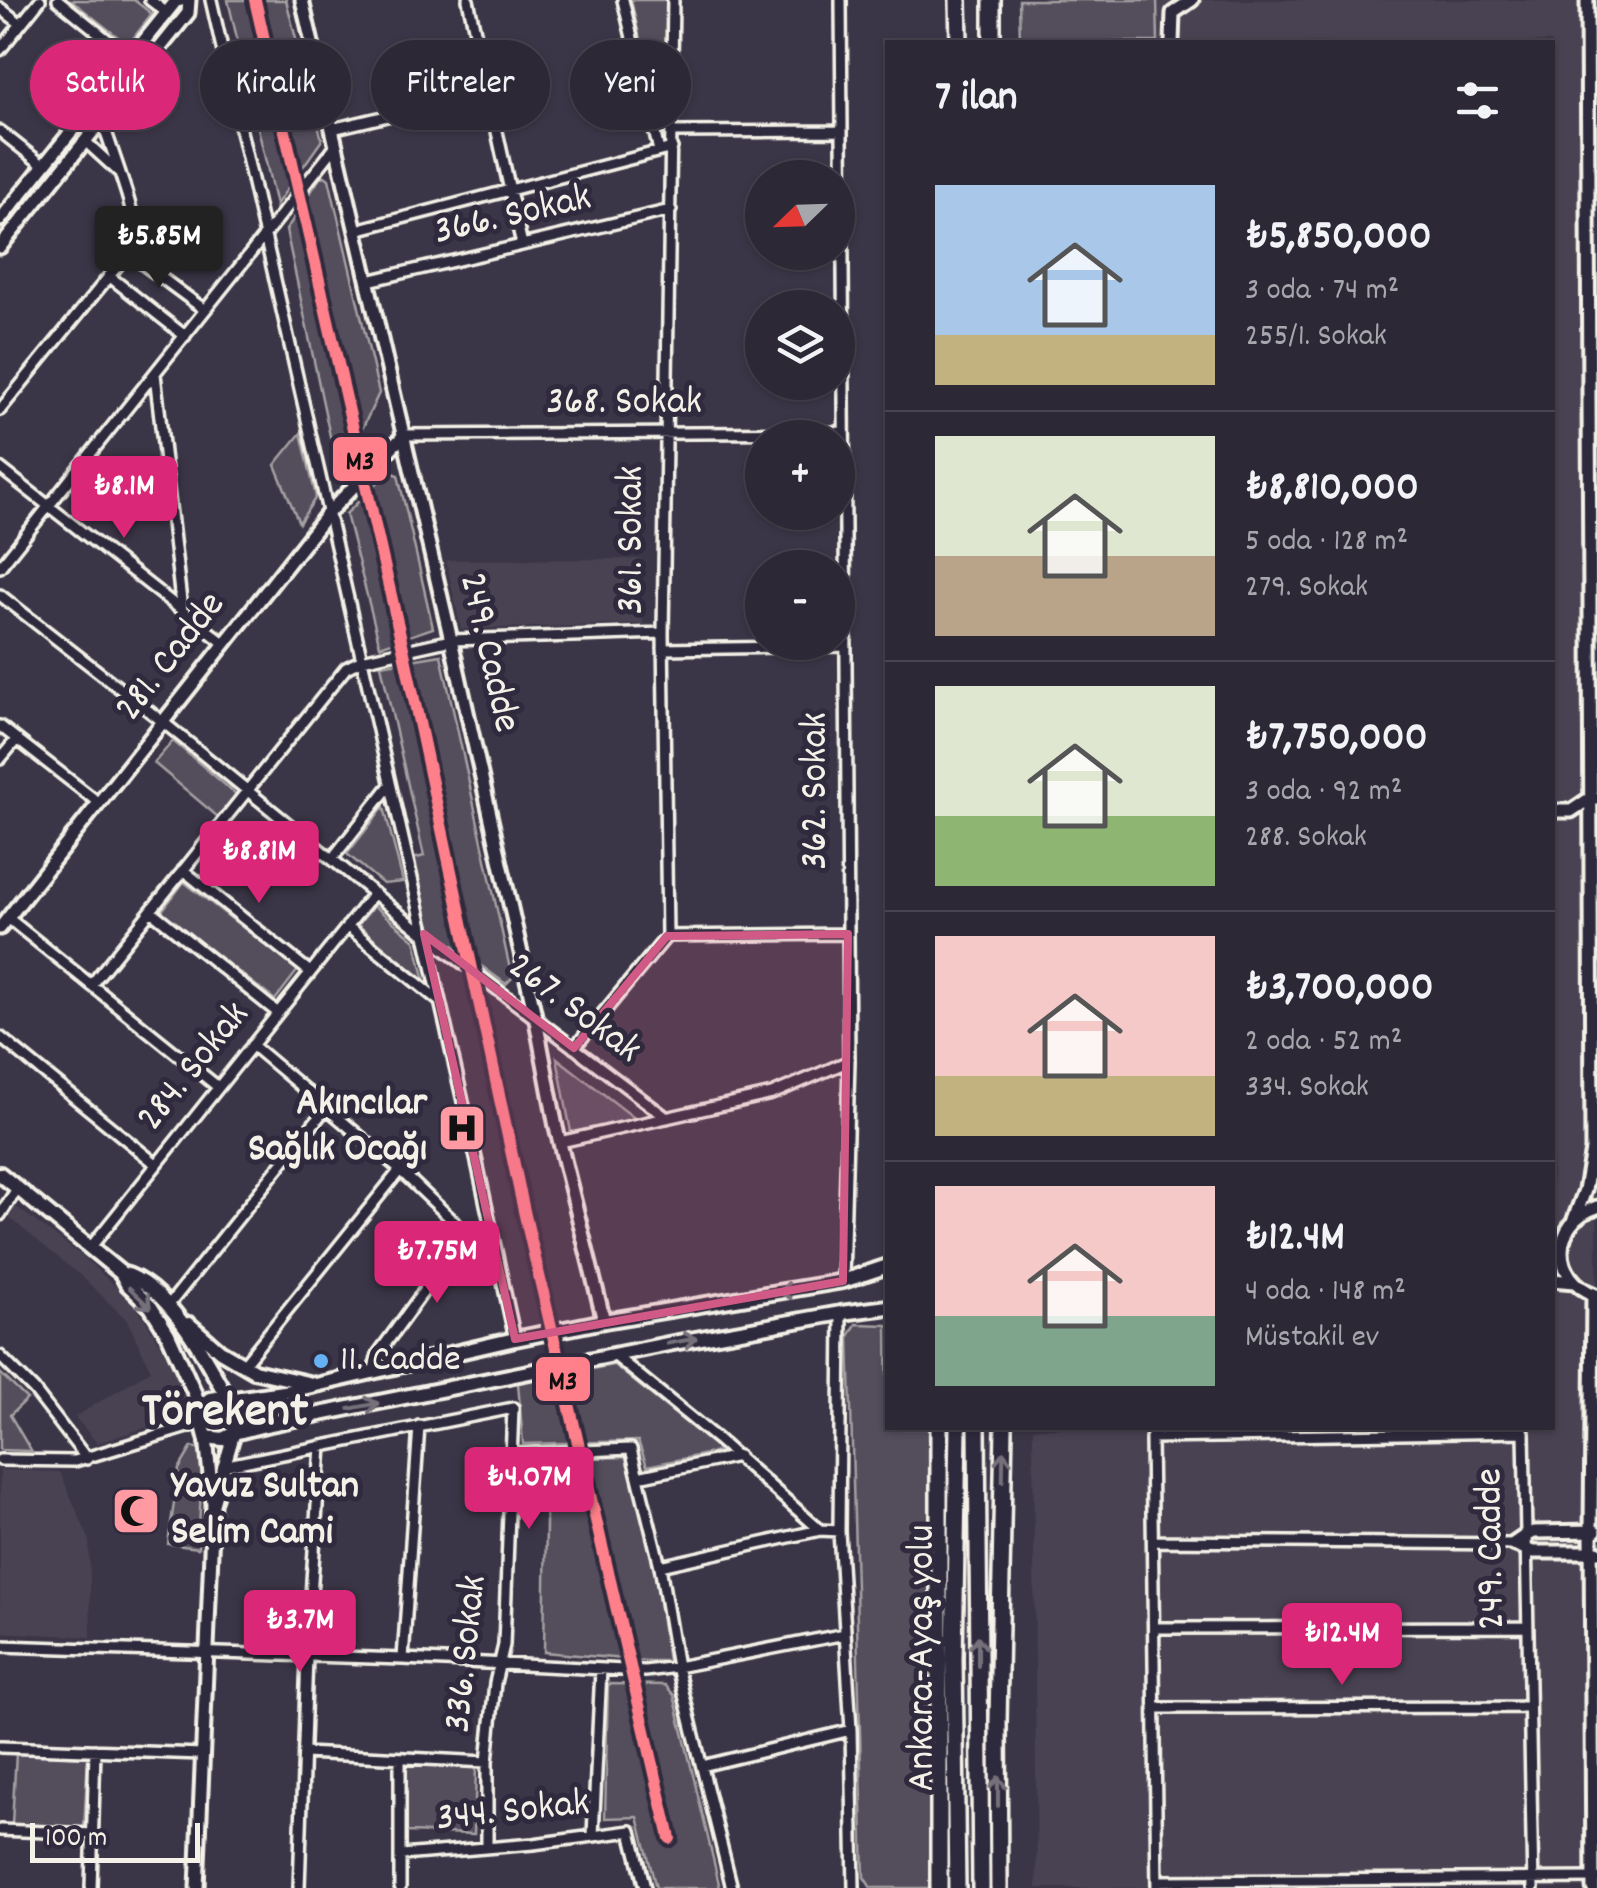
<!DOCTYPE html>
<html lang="tr">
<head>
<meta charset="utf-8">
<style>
	body { margin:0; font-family:Dekko,sans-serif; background:#383441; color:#f1f3f6; height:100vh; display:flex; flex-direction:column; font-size:38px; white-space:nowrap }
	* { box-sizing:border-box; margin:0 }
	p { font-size:32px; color:#a6a6ad }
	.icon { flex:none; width:55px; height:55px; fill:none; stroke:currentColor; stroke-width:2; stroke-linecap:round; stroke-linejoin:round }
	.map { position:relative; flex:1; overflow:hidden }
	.details { position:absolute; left:885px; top:40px; width:670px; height:1390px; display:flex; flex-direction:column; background:#2c2835; border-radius:0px; box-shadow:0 2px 8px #0004,0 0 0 2px #484450 }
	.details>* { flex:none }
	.hud { position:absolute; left:30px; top:40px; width:705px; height:90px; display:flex; gap:20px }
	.needle { width:65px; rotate:247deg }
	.fabs { position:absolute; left:745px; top:160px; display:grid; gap:20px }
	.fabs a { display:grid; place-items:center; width:110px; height:110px; border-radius:50%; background:#2c2835; box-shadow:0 2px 8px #0004,0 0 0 2px #484450; font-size:50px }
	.scale { position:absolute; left:30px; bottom:25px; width:170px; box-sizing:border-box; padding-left:10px; border:5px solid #f4f1e8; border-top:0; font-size:28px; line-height:35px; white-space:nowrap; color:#f4f1e8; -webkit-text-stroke:8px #2f2a3d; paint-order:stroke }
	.price { position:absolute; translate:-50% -85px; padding:0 22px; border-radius:10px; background:#db2777; color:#fff; font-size:32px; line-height:65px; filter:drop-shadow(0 2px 5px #0008) }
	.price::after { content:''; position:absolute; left:50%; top:60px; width:30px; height:22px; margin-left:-15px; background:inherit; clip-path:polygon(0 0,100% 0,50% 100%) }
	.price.active { background:#222; color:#fff }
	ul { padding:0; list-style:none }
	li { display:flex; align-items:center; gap:30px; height:250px; padding:0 50px }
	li+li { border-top:2px solid #484450 }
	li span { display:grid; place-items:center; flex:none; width:280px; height:200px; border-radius:0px; color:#555 }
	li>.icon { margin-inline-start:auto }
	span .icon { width:120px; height:120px; fill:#fffc; stroke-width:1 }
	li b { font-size:42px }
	h2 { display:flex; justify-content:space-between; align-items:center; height:120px; padding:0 50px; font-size:42px }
	.tag { padding:0 35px; border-radius:45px; background:#2c2835; box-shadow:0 2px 8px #0004,0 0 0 2px #484450; font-size:35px; line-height:90px }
	.tag.active { background:#db2777; color:#fff }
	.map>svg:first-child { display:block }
	.built { fill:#484352 }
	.green { fill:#534e5c; stroke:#a4a0a2; stroke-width:2.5 }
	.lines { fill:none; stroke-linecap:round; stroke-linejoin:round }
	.minor-casing { stroke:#f4f1e8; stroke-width:16 }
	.tertiary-casing { stroke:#f4f1e8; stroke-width:19 }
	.secondary-casing { stroke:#f4f1e8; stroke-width:20 }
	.trunk-casing { stroke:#f4f1e8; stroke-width:22 }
	.minor { stroke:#2f2a3d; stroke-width:9 }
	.tertiary { stroke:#2f2a3d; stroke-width:11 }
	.secondary { stroke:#2f2a3d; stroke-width:12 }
	.trunk { stroke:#2f2a3d; stroke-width:15 }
	.metro-1-casing { stroke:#2f2a3d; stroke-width:20 }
	.metro-1 { stroke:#ff808a; stroke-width:12 }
	.oneway { stroke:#747079 }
	.marked { fill:#d15985; fill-opacity:0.2; stroke:#d15985; stroke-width:8; stroke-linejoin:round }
	.bus-dot { fill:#66b1f2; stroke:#2f2a3d; stroke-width:4 }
	.labels { text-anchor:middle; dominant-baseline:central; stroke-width:10; stroke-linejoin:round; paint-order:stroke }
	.bus-label { font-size:38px; fill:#f4f1e8; stroke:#2f2a3d; text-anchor:start }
	.street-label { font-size:40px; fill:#f4f1e8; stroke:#2f2a3d }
	.poi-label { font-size:40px; font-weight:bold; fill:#f4f1e8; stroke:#2f2a3d; text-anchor:end }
	.district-label { font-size:50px; font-weight:bold; fill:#f4f1e8; stroke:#2f2a3d }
	.line-badge { stroke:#2f2a3d; stroke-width:4 }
	.pale-badge-label { font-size:28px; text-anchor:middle; font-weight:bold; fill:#111 }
</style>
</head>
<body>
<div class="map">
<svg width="1597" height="1888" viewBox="0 0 1597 1888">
	<rect width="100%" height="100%" fill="#3b3647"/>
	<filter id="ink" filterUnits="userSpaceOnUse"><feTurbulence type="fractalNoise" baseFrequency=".01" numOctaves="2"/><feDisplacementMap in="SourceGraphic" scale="20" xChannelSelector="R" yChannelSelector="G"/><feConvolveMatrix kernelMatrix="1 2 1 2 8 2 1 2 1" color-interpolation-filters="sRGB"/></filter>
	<g filter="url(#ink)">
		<path class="built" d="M1157,0H1597V1888H1037L1033,1428H1552V42H1158Z
			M642,559L643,624L461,629L446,560Z
			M15,1206L83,1257L126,1296L144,1318L171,1362L188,1403L183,1416L97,1443L75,1417L151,1370L127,1320L81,1276L6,1215Z
			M0,1470L60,1472L89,1539L91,1637L0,1632Z"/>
		<path class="green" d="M71,0H134L152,14L128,45Z
			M228,0H286L322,140L276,205Z
			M631,0H667L668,115L663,120L658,118Z
			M1019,0H1157L1158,42H1020Z
			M325,176L329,179L379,393L339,478L286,230L320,178Z
			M301,433L316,497L299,523L275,465Z
			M389,471L398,475L433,628L380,646L346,514Z
			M441,655L512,978L506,984L435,932L426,920L413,859L424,856L381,665Z
			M173,741L237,795L218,817L154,763Z
			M384,807L403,882L383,884L347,854Z
			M184,882L298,970L275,1000L161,912Z
			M374,906L415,940L425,981L358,925Z
			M557,1058L637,1120L571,1132Z
			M856,1324L887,1325L888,1428H929L930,1888H871L864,1877L849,1336Z
			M613,1365H614L721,1451L647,1466L638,1441L523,1444L518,1383Z
			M0,1373L27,1399L10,1415L31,1451L0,1450Z
			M192,1447L203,1450L198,1548L168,1544L179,1469Z
			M627,1457L655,1573L668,1661H647L544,1652L547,1459Z
			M608,1684L665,1685L674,1695L720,1888H656L638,1817L605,1818Z
			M16,1753L88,1757L84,1828L12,1824Z
			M406,1764L476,1767L474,1834L406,1832Z"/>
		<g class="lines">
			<g class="minor-casing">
				<path id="minor" d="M58,0L130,58
					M150,0L167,13
					M211,0L478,1167L515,1339
					M468,0L522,245
					M623,0L659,151
					M841,0L849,1061L843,1281
					M0,8L21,24
					M0,50L40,0
					M332,129L489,92
					M0,131L44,166
					M672,132L842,131
					M85,141L120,173L102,120
					M120,173C128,199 141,227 128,253L205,310
					M356,230L672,148
					M109,276L185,336
					M368,281L671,210
					M155,374L182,610
					M0,410L128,253
					M404,435L844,432
					M0,468L225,644
					M0,567L336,146
					M0,595L163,722L424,934L667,1118
					M663,649L846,646
					M0,726L99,803
					M0,759L17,739
					M332,859L390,785
					M183,870L310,972
					M151,911L278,1013
					M8,918L218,1087
					M347,926L438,1000
					M667,936L848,934
					M91,985L346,668L362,660L451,640L663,633
					M0,1037L156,1164
					M252,1045L400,1170L466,1233
					M574,1048L667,936L663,633L673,0
					M560,1142L772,1094L849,1061
					M0,1215L17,1189
					M90,1248L374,893
					M168,1306L326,1108
					M841,1313L839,1531L851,1730L854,1888
					M614,1355L717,1439L820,1530
					M0,1356L34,1390L87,1459
					M243,1365L400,1170
					M373,1373L378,1354L466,1233L491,1228
					M513,1454L631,1449L660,1566L677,1667L732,1888
					M0,1460L75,1461L201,1423
					M223,1466L513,1408L504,1645L495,1683L487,1762V1847
					M638,1477L738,1456
					M1155,1541L1513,1544
					M660,1566L820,1530L839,1531
					M1155,1628L1527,1627
					M0,1646L403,1659L645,1671L677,1667L845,1634
					M403,1659L419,1426
					M1155,1708L1529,1707
					M0,1747L203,1754
					M304,1753L487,1762
					M702,1766L851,1730
					M0,1830L93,1834
					M593,1835L601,1669
					M402,1855L533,1844L631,1831L645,1888
					M1157,1881L1597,1878
					M91,1888L95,1750
					M299,1888L307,1656L321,1446
					M400,1888V1758
					M1157,1888L1151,1438L1524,1432L1533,1888"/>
			</g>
			<g class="tertiary-casing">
				<path id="tertiary" d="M302,0L451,640L536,1020L556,1127L604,1321
					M1172,42L1173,13L1192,0
					M0,220L176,1L181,0
					M0,247L188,13L189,0
					M1552,811H1571L1589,799H1597
					M0,928L328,513L404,435
					M1573,1222L1585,1190L1592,1150C1589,767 1591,383 1587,0
					M1552,1280L1574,1282
					M1596,1295C1550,1279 1551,1222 1597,1207
					M206,1437L213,1504L234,1433
					M1595,1531L1534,1532L1526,1535L1513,1544L1533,1552H1597
					M197,1888L213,1504
					M1593,1888L1591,1531L1593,1294"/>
			</g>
			<g class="secondary-casing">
				<path id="secondary" d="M0,1174L121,1273
					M189,1324L220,1351L254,1371L312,1384
					M199,1408L210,1399L217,1398L228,1400L290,1391L515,1339L604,1321L843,1281L888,1266
					M234,1433L236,1420L233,1409C211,1368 170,1284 121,1273L127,1284L151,1307L168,1334L195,1394L206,1437L223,1439L234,1433L265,1425L673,1343L841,1313L888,1307"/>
			</g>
			<g class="trunk-casing">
				<path id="trunk" d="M958,0L959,42
					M992,42V0
					M939,1428V1888
					M977,1428L981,1888
					M957,1888L954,1659L958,1428
					M999,1888L998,1722L1004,1428"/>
			</g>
			<use href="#minor" class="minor"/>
			<use href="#tertiary" class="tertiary"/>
			<use href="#secondary" class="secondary"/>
			<use href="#trunk" class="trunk"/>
			<g class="metro-1-casing">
				<path id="metro-1" d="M255,0L403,648L524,1211L670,1838"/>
			</g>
			<use href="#metro-1" class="metro-1"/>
		</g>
		<defs><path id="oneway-shaft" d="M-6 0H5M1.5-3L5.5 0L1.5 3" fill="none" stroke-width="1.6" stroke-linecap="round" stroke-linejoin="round" transform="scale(2.5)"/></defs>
		<g class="oneway">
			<use href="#oneway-shaft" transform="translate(793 1290) rotate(171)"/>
			<use href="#oneway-shaft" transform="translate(140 1298) rotate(44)"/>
			<use href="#oneway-shaft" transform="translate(682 1341) rotate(-10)"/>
			<use href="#oneway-shaft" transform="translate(364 1406) rotate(-11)"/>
			<use href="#oneway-shaft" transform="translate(1003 1466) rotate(-89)"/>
			<use href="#oneway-shaft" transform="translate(978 1651) rotate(-90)"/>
			<use href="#oneway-shaft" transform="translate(998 1791) rotate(-90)"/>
		</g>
	</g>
	<path class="marked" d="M424,934L574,1048L667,936L848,934L843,1281L515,1339Z"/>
	<defs>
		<g id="hospital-square" transform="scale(2.5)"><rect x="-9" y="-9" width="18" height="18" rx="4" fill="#ff9aa2" stroke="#2f2a3d"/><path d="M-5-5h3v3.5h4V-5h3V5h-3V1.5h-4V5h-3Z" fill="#111"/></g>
		<g id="mosque-square" transform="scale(2.5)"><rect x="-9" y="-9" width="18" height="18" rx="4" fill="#ff9aa2" stroke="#2f2a3d"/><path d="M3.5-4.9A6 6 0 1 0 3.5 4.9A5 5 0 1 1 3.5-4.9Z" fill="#111"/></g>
	</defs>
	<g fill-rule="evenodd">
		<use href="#hospital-square" x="462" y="1128"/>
		<use href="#mosque-square" x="136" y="1511"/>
	</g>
	<circle class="bus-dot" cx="321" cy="1361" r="9"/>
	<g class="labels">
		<g class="bus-label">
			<text x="340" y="1361">11. Cadde</text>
		</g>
		<g class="street-label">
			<text transform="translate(513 217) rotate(-13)">366. Sokak</text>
			<text x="624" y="404">368. Sokak</text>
			<text transform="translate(633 540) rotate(-90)">361. Sokak</text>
			<text transform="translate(487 653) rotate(77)">249. Cadde</text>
			<text transform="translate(172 658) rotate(-52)">281. Cadde</text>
			<text transform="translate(817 791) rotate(-90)">362. Sokak</text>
			<text transform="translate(573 1010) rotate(37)">267. Sokak</text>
			<text transform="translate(195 1068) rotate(-51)">284. Sokak</text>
			<text transform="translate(1493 1549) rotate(-91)">249. Cadde</text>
			<text transform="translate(468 1654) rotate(-84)">336. Sokak</text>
			<text transform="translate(924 1658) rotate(-90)">Ankara-Ayaş yolu</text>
			<text transform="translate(513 1813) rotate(-6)">344. Sokak</text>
		</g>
		<g class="poi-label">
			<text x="427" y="1105">Akıncılar<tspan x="427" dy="46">Sağlık Ocağı</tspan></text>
			<text x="171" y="1488" text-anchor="start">Yavuz Sultan<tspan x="171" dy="46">Selim Cami</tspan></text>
		</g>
		<g class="district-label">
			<text x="225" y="1414">Törekent</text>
		</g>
	</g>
	<g class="line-badge">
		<rect x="331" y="435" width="58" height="48" rx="10" fill="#ff808a"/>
		<rect x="534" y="1355" width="58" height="48" rx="10" fill="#ff808a"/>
	</g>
	<g class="pale-badge-label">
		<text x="360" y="469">M3</text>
		<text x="563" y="1389">M3</text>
	</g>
</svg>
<div class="fabs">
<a><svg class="needle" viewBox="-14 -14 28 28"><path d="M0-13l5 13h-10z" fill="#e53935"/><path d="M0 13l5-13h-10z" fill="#a6a6ad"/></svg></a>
<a><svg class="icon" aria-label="layers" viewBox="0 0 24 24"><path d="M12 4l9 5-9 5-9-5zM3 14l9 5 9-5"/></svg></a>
<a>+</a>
<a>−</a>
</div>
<div class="scale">100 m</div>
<b class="price active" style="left:159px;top:291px">₺5.85M</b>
<b class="price" style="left:124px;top:541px">₺8.1M</b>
<b class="price" style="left:259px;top:906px">₺8.81M</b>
<b class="price" style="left:437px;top:1306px">₺7.75M</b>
<b class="price" style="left:529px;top:1532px">₺4.07M</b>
<b class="price" style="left:300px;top:1675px">₺3.7M</b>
<b class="price" style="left:1342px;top:1688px">₺12.4M</b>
<div class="hud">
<a class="tag active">Satılık</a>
<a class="tag">Kiralık</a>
<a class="tag">Filtreler</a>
<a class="tag">Yeni</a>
</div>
<section class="details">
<h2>7 ilan<svg class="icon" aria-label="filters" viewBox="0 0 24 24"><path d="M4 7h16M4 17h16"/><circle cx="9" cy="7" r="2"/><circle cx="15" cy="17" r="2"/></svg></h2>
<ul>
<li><span style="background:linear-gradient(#a9c7e8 75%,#c2b280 0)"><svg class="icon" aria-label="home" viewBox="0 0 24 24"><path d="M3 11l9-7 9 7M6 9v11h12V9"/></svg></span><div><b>₺5,850,000</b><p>3 oda · 74 m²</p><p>255/1. Sokak</p></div></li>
<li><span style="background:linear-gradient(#dfe7d0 60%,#b9a48a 0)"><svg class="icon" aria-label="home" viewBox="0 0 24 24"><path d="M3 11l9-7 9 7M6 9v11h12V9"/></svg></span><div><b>₺8,810,000</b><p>5 oda · 128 m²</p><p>279. Sokak</p></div></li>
<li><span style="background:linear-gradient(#dfe7d0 65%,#8fb573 0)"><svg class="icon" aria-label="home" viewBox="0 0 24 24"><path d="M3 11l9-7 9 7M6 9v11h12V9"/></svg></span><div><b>₺7,750,000</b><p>3 oda · 92 m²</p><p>288. Sokak</p></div></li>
<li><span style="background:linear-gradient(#f6c9c9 70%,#c2b280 0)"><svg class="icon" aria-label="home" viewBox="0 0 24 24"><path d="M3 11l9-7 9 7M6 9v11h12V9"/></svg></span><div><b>₺3,700,000</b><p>2 oda · 52 m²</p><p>334. Sokak</p></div></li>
<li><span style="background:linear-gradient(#f6c9c9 65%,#7fa58c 0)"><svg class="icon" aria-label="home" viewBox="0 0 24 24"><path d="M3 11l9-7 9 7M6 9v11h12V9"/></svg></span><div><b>₺12.4M</b><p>4 oda · 148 m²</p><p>Müstakil ev</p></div></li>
</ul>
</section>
</div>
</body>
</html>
